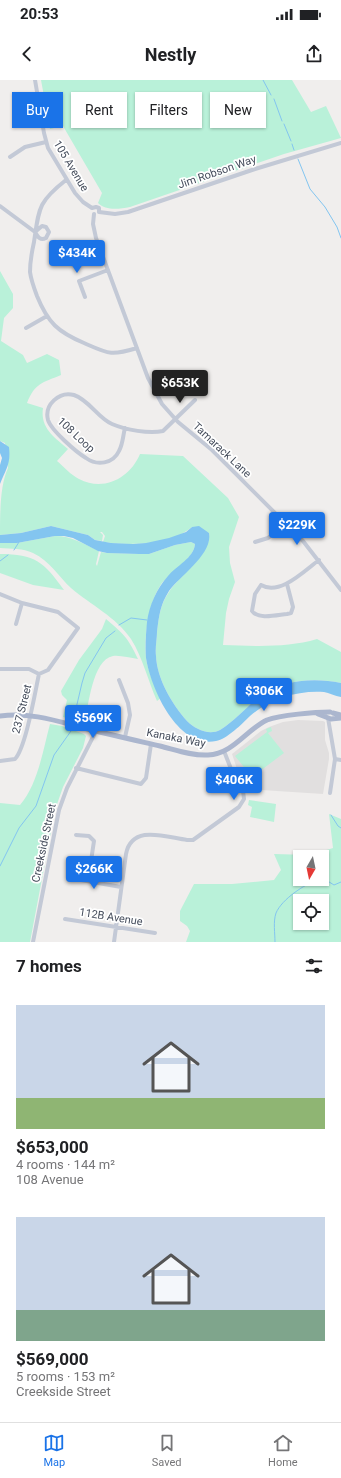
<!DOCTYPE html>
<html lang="en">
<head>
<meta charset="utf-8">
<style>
	body { margin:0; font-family:Roboto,sans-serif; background:#f6f6f6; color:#202124; height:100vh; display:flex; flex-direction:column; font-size:15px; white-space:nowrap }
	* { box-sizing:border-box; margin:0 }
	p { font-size:13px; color:#757577 }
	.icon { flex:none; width:22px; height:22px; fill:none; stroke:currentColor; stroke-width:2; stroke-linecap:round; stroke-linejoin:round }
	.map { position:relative; height:862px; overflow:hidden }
	.sheet { display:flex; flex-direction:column; background:#fff; flex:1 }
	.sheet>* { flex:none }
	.top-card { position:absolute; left:12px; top:12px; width:317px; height:36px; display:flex; gap:8px }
	.needle { width:26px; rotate:189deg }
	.tools { position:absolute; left:293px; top:770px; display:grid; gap:8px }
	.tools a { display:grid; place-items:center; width:36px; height:36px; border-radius:0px; background:#fff; box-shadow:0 1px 3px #0004; font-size:20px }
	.price { position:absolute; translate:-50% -34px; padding:0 9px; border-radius:4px; background:#1a73e8; color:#fff; font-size:13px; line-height:26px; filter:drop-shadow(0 1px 2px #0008) }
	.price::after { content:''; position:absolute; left:50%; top:24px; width:12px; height:9px; margin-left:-6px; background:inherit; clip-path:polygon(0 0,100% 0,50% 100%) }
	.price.current { background:#222; color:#fff }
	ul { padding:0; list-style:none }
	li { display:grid; align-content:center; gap:8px; height:212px; padding:0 16px }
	li span { display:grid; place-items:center; height:124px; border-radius:0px; color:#555 }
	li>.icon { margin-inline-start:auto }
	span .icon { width:72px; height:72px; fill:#fffc; stroke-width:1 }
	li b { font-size:17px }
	h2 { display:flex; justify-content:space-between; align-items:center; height:48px; padding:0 16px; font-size:17px }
	.chip { padding:0 14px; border-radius:0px; background:#fff; box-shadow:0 1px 3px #0004; font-size:14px; line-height:36px }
	.chip.current { background:#1a73e8; color:#fff }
	.status { display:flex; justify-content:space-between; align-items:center; height:28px; padding:0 20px; background:#fff; direction:ltr }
	.status svg { height:11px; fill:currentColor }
	header { display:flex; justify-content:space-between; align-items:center; height:52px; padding:0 16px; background:#fff; font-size:18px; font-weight:700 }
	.menu { display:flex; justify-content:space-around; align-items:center; height:56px; border-top:1px solid #e0e0e0; background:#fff; font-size:11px; color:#757577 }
	.menu a { display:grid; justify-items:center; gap:2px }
	.menu .current { color:#1a73e8 }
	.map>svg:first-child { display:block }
	.education { fill:#e1dfdf }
	.green { fill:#b9f1d9; fill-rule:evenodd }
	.water { fill:#83c5f0 }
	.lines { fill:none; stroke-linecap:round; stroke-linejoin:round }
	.stream { stroke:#83c5f0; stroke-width:1 }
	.minor { stroke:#c3c9d6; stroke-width:4 }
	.major { stroke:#abb6ce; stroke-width:5 }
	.labels { text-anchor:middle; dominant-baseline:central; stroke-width:3.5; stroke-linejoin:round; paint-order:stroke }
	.street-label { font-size:11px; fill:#454d5c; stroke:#fff }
</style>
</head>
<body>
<div class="status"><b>20:53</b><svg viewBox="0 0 49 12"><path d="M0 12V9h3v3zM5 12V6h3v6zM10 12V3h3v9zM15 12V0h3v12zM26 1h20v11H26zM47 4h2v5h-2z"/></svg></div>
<header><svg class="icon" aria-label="back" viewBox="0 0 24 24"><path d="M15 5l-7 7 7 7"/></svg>Nestly<svg class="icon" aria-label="share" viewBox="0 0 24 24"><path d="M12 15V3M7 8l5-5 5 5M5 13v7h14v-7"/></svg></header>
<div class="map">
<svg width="341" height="862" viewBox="0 0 341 862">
	<rect width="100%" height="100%" fill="#f0eeed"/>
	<path class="education" d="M298,640L323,641L325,642V660L329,673V679L323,714L246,709L237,689L232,674L261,651L269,647L283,642Z"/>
	<path class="green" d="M41,0H292L311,32L326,26L341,58L284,74L130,127C119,129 106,131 98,123L102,113L63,46L50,49Z
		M0,191L13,214V228L4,238L1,261L23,275L27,283L47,274L59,280L61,295C42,303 35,303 27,323L43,328C40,348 54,357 68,369L57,381C64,387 71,395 79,399C104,412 130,398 140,374L183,376L228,418L239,437L229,467L230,483L235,502L229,519L226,533L223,565C254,566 287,568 317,559L341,572V603C313,597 280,600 257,618C245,629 234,641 220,650C209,656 195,649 187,641C172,624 157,599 156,576C155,568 157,559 157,552C159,536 160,525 169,512C179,496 212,473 209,453L192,447C171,465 130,466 103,462L105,456L102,452H100L103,455L102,461L95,460L88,455L51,446L21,453L0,455C0,434 0,405 8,388L5,363L0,361Z
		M55,456C72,456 84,464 99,471L96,484L97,486L101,472L107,473L149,474L175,465L191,462L195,464C194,480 168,493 160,506C148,525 144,556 146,578C148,591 154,606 161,618L157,621C148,601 143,578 131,559C116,537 91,525 71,508C58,496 50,481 33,473C23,468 11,469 0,468V463H17Z
		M0,474C35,474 44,482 64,510L33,505L0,493Z
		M106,539C124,554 128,558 138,579C130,578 120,575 113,576C92,580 89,626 84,643L63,637L67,620L62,615L61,611L79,580L102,549Z
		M50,644L62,646L84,654L86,656L83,668L63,707L55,730L30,862H0V723L20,725C38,704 43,670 50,644Z
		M271,647L272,651L268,653L284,673L252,697L235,676L267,652L266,649Z
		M249,720L276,724L274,742L250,737L252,727L248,725Z
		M329,734L341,739V862H186L190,851L187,846L180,841V831L194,804H232L274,800L281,790L274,774L310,775L333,768ZM300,777H322V799H300ZM300,821H322V843H300Z"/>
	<path class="water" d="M0,361L9,367C11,384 6,389 0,404V385L2,378L0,373Z
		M51,446L88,455L95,460L111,463L133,464L146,463L169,458L186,452L192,447L199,446L209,453C213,474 180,496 169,511C160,525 159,536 157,552C157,559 155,568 156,576C157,599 172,624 187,641C195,649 209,656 220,650C234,641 245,629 257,618C280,600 313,597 341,603V617C335,616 329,613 324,612C298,610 269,619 250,636C242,644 227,659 216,661C178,669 151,609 146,578C145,567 146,553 147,542C149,526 157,508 168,496C176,486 194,478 195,464L191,462L175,465L149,474H139L107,473L98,471L73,458L64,456H55L17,463H0V455L21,453Z"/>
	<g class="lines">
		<path class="stream" d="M263,0L271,15
			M274,19L282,41
			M284,44L291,61
			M292,64L294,70
			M298,79L310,109L325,127L337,147L341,158
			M14,470L19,462
			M0,481L8,475
			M119,545L131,538L147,540
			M74,637L82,603L85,593L106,558L115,551
			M331,735L338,746L341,748
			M0,786L19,748L36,726L54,675L71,651
			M319,799L326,800L334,805L341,802
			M275,862C275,853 273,842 276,833C282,819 304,805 318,799"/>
		<path class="minor" d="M35,0L44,53L48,68L75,113L83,122L92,128
			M10,77L25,67L46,62
			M66,100C38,122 39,128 34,162C32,171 30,182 30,192C31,200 34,208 37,216C48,243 58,252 84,263C109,274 111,276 137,268
			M0,126L35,152
			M92,128L96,127L99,128V132
			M99,132L115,134L128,132L255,89L341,63
			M94,134L93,144L96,158L148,298L162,324L178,342L212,370L303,461L341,510
			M42,146L46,147L49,152L46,158C40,161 38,157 35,152Z
			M85,217L79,201L108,190
			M26,248L47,236
			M125,348C123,355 123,364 119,371C113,384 97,386 86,378C76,372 51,350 48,340C44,325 59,311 74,315C89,320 98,338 112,344C126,350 149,354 163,351L195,320
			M255,462L268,458L285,443
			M261,505L255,514L252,531C258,540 277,535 287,534L291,533L293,527L287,504
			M261,505C280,516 304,491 319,480
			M0,514L22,523L58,532L78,548L48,590L39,594
			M16,544L22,523
			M0,589H29L39,594
			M119,600L128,623L130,635L125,657
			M328,638L335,679L330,713
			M335,679L341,680
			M0,681L15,679C26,667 35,612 39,594
			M76,688L141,704L146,698L151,664
			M76,755L89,756L94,761L88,801
			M70,798L121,807
			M65,839L155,853
			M33,862L59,730L67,708L96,651
			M114,862L126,774C132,744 165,757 187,760H193L239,727L244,719L243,711L233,694L224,671"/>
		<path class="major" d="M333,633L341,635
			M318,634L331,639L341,638
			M0,636C28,632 54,640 80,647C107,654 134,660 160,666C176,670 192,676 208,675C233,674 246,650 267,640C280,635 316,632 330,632"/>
	</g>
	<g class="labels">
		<g class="street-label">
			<text transform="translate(71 86) rotate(59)">105 Avenue</text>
			<text transform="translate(217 92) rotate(-19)">Jim Robson Way</text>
			<text transform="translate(76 355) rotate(43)">108 Loop</text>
			<text transform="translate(222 370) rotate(43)">Tamarack Lane</text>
			<text transform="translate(22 629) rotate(-76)">237 Street</text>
			<text transform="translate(176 658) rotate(11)">Kanaka Way</text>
			<text transform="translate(44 763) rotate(-78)">Creekside Street</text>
			<text transform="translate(111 837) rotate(9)">112B Avenue</text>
		</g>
	</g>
</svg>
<div class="tools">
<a><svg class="needle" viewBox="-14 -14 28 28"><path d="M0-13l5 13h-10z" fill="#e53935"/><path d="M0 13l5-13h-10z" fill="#757577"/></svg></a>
<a><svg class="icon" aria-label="locate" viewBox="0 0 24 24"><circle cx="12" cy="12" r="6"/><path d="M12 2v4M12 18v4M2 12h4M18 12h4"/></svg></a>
</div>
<b class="price" style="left:77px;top:194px">$434K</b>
<b class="price current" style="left:180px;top:324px">$653K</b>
<b class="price" style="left:297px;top:466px">$229K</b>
<b class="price" style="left:264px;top:632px">$306K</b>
<b class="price" style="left:93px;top:659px">$569K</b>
<b class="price" style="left:234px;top:721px">$406K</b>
<b class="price" style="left:94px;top:810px">$266K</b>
<div class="top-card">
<a class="chip current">Buy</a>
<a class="chip">Rent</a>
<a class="chip">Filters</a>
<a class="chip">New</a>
</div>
</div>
<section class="sheet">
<h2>7 homes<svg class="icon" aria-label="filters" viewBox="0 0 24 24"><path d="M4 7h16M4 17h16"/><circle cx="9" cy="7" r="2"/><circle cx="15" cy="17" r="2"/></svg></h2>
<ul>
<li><span style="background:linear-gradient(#c9d6e8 75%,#8fb573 0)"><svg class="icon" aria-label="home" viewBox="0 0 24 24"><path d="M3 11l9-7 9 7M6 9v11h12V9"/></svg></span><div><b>$653,000</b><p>4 rooms · 144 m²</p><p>108 Avenue</p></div></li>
<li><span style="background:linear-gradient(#c9d6e8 75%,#7fa58c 0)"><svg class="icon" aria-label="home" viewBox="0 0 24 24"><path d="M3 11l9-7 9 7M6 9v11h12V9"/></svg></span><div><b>$569,000</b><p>5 rooms · 153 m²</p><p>Creekside Street</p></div></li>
</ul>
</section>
<nav class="menu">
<a class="current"><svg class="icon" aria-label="map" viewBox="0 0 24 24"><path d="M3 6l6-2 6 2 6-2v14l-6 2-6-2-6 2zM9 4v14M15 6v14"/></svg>Map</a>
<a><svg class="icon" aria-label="saved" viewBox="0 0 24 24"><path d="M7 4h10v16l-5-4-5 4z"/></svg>Saved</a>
<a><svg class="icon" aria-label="home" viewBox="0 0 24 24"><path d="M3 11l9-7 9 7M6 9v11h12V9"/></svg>Home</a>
</nav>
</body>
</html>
